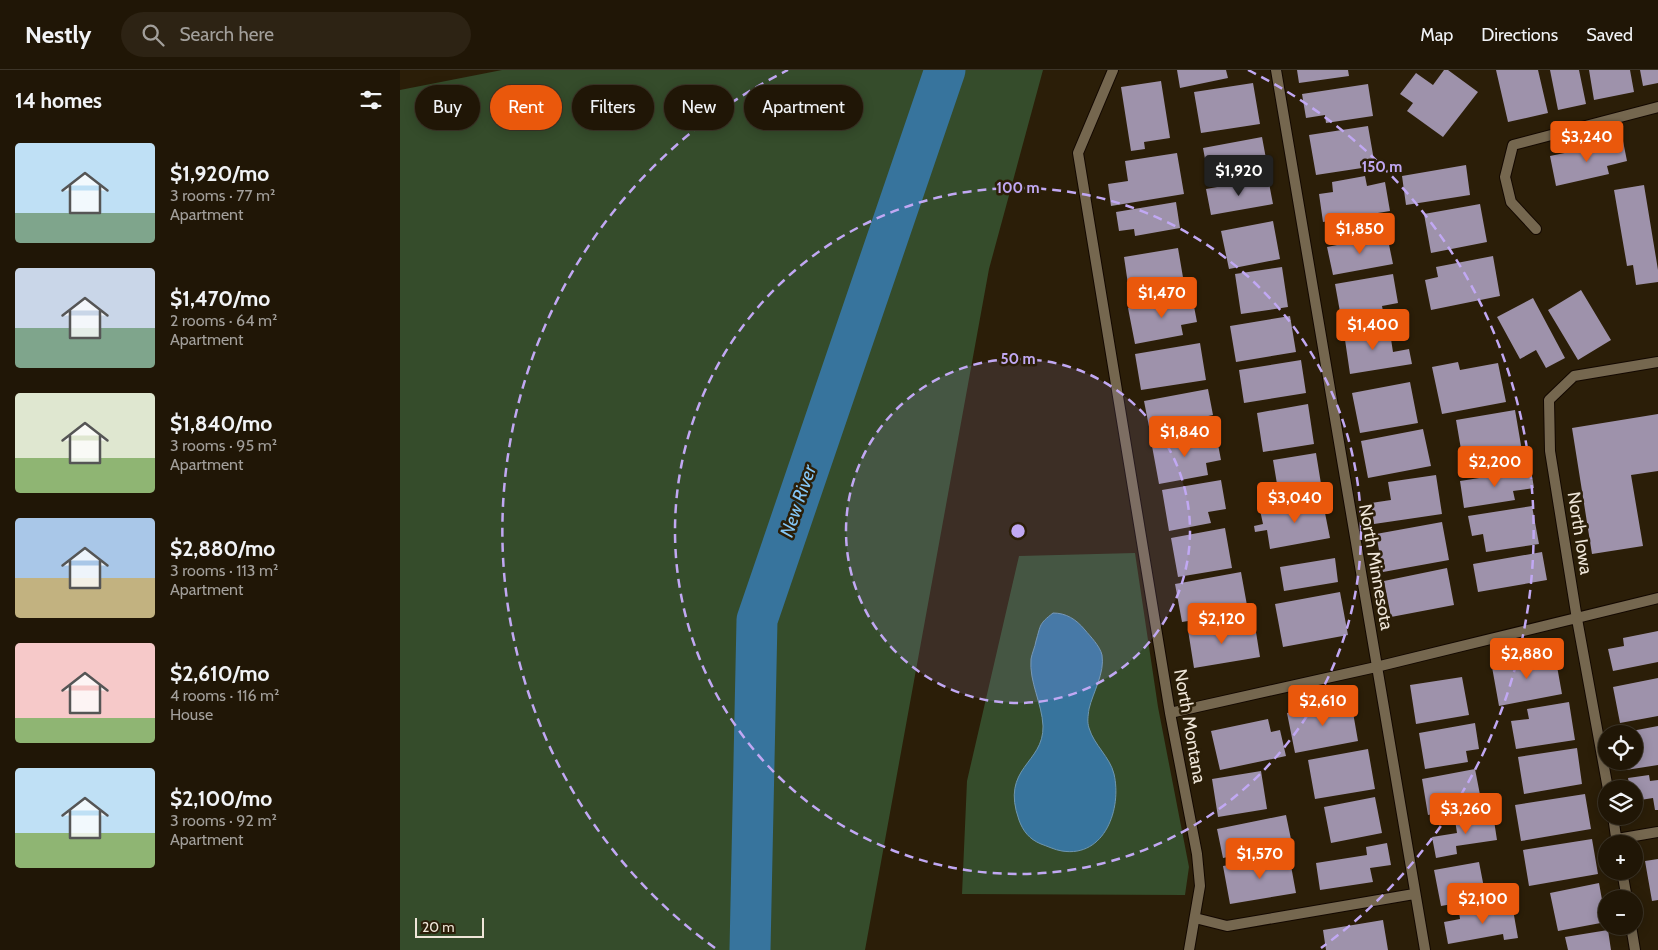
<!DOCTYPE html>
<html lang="en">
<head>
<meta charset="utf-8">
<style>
	body { margin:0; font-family:Cabin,sans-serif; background:#2d2314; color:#f1f3f6; height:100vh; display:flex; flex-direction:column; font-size:19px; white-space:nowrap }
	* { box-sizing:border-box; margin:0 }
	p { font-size:16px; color:#a29f9b }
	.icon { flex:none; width:28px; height:28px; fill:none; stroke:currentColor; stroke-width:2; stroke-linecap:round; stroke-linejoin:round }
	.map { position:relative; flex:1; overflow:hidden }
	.details { display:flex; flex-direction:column; background:#201606; width:400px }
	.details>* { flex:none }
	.banner { position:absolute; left:15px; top:15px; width:475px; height:45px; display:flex; gap:10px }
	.controls { position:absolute; left:1198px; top:655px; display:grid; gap:10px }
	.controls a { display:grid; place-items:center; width:45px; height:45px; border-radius:50%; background:#201606; box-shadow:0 2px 12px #0003,0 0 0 1px #3d3528; font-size:25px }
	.scale { position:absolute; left:15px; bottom:12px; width:69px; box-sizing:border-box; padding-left:5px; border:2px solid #efe6d9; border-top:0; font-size:14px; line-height:18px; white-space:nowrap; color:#efe6d9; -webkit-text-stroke:4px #2b1e08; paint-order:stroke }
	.price { position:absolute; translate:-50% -42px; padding:0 11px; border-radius:5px; background:#ea580c; color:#fff; font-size:16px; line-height:32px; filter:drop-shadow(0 1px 2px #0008) }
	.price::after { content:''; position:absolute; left:50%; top:30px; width:15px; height:11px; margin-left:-8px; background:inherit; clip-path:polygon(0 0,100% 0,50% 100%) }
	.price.selected { background:#222; color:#fff }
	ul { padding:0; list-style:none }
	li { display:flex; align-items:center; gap:15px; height:125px; padding:0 15px }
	li span { display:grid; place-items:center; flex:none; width:140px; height:100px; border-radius:5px; color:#555 }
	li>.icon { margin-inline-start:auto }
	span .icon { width:60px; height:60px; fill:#fffc; stroke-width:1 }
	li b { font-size:21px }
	h2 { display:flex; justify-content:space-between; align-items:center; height:60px; padding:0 15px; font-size:21px }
	.chip { padding:0 18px; border-radius:22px; background:#201606; box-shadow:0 2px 12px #0003,0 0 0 1px #3d3528; font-size:18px; line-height:45px }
	.chip.selected { background:#ea580c; color:#fff }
	header { display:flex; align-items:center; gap:30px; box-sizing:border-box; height:70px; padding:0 25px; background:#201606; border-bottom:1px solid #3d3528 }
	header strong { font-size:24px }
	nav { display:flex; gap:28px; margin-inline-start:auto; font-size:18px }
	.search { width:350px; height:45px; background:#2d2314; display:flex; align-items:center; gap:12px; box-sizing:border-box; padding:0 18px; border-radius:28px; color:#a29f9b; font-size:19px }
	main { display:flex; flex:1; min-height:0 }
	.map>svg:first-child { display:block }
	.green { fill:#354c2b }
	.water { fill:#37749d; stroke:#6e96af }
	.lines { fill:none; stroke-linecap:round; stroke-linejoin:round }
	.river { stroke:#37749d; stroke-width:41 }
	.building { fill:#9e92ab }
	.service-casing { stroke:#130800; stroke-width:12 }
	.service { stroke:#75674f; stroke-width:10 }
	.ring { fill:none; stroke:#c1a8f3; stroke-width:2.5; stroke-dasharray:9 6 }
	.labels { text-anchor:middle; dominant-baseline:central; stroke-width:5; stroke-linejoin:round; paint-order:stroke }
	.street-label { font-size:18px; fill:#efe6d9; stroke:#2b1e08 }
	.water-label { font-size:19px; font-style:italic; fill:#85c7f7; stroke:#2b1e08 }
	.centre { fill:#c1a8f3; stroke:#2b1e08; stroke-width:2.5 }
	.ring-label { font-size:15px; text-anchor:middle; font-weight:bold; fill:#c1a8f3; stroke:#2b1e08; stroke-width:5; stroke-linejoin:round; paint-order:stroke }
</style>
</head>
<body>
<header>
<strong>Nestly</strong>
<div class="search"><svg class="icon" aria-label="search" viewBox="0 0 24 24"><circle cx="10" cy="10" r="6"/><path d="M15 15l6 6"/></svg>Search here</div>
<nav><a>Map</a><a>Directions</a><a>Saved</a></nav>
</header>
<main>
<section class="details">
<h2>14 homes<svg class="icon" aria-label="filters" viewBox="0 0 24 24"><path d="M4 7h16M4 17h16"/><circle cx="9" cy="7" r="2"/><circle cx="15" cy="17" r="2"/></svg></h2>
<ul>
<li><span style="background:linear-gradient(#bfe0f5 70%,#7fa58c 0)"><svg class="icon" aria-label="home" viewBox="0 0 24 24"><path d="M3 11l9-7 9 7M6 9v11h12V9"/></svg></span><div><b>$1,920/mo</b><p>3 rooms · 77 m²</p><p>Apartment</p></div></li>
<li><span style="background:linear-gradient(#c9d6e8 60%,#7fa58c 0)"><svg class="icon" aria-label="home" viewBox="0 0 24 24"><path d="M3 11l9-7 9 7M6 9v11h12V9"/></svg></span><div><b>$1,470/mo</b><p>2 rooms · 64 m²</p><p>Apartment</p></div></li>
<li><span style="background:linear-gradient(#dfe7d0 65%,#8fb573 0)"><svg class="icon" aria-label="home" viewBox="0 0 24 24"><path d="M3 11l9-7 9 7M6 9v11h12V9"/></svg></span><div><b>$1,840/mo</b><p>3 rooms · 95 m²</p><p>Apartment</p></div></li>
<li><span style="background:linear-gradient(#a9c7e8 60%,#c2b280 0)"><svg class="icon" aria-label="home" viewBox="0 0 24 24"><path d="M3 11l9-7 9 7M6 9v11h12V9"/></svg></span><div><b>$2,880/mo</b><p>3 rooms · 113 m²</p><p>Apartment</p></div></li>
<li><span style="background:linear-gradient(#f6c9c9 75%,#8fb573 0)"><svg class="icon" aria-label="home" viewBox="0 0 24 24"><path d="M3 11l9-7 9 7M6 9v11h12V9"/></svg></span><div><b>$2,610/mo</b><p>4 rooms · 116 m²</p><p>House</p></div></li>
<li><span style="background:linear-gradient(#bfe0f5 65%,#8fb573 0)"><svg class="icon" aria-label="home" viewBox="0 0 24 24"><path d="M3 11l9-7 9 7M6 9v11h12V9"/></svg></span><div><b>$2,100/mo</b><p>3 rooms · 92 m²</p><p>Apartment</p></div></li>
</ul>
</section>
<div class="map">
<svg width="1258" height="880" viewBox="0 0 1258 880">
	<rect width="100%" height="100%" fill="#2b1e08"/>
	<path class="green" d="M102,0H643L589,199L465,880H0V20Z
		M735,483L758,637L789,797L785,825L562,824L567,711L619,486Z"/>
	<path class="water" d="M653,543C666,543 676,549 685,560C690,566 700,576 702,585C705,603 693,622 689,639C688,646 687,652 689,658C694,675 710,687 714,704C722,738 705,788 662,781C655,780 647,776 641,774C629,769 623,761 619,750C600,697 644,694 643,656C642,633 629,612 631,589C632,583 635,577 636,571C641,554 639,554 653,543Z"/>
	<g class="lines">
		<path class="river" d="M350,880L357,550L545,0"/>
	</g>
	<path class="building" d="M777,0H826L828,8L780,18Z
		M897,0H948L949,6L899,13Z
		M1044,0H1048L1078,22L1043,67L1007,41L1013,33L1000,24L1016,3L1033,15Z
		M1096,0H1138L1148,43L1108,52Z
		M1150,0H1179L1186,34L1158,40Z
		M1189,0H1230L1234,22L1194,30Z
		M1240,0H1258V13L1243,16Z
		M761,11L770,68L744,72L745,79L731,81L721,17Z
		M853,13L860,54L801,63L794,22Z
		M968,14L973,46L926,53L925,45L906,48L902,24Z
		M968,56L975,96L916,105L909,65Z
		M862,67L867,94L808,105L803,78Z
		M1223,71L1227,91L1207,96L1209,104L1156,116L1150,86Z
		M777,83L784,124L711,136L708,114L728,111L725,91Z
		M1066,95L1070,125L1006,135L1002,106Z
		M965,106L967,116L985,112L990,141L923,152L919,124L933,122L932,112Z
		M868,108L873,134L811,145L806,119Z
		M1244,115L1258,200V212L1236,215L1233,195L1227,196L1214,120Z
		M776,132L780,158L735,166L734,159L719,161L716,142Z
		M1080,134L1087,172L1031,183L1024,144Z
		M873,151L880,189L829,199L821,161Z
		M987,165L993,194L933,205L927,177Z
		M778,178L785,219L730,228L724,187Z
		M1093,186L1100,226L1031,240L1025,210L1038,207L1036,197Z
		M882,197L888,237L841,244L835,204Z
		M993,204L998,233L982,236L984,246L942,253L935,214Z
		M1181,220L1211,270L1178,290L1148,240Z
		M792,226L797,252L781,255L783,265L735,274L728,238Z
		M1133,228L1165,288L1146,298L1136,280L1120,289L1097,247Z
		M890,246L896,282L836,292L830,256Z
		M989,256L993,282L1009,279L1012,294L950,304L944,263Z
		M800,273L806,310L741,320L735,284Z
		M901,290L906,323L844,333L839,300Z
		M1058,292L1060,300L1098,293L1106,332L1042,344L1032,297Z
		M1010,312L1018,353L960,363L952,323Z
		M808,319L813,345L799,348L800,357L751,367L744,331Z
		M908,334L914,374L863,382L857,343Z
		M1115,340L1122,381L1063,391L1056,350Z
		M1258,344V401L1231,405L1243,476L1192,484L1172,358Z
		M1023,359L1031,396L968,408L961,371Z
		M816,364L821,390L806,393L808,405L759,414L752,376Z
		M916,383L922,420L879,426L873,390Z
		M1131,400L1134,418L1113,421L1115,430L1064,438L1060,411Z
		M1036,405L1042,444L974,454L971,433L991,430L988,412Z
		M821,410L826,439L808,442L811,453L769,461L762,420Z
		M922,428L930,468L870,479L867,460L855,462L854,456L863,454L860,440Z
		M1132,436L1139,474L1086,482L1083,464L1072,466L1068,446Z
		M1042,452L1049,490L983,502L976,464Z
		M825,458L832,498L778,507L771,468Z
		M1142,482L1147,510L1078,522L1073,494Z
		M935,488L938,512L884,521L880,497Z
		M1047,498L1054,535L991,547L984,511Z
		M841,502L848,541L782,552L775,514Z
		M940,522L948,565L883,577L875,534Z
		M841,551L844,564L856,562L860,587L794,598L788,560Z
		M1258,561V592L1213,601L1208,579L1224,576L1223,568Z
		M1155,585L1162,624L1099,636L1092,597Z
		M1062,607L1069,645L1016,654L1010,615Z
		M1258,608V646L1220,653L1213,617Z
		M951,631L958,671L895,683L887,643Z
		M1169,632L1175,670L1116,679L1111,651L1129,649L1127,639Z
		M868,649L871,662L880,660L886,686L820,700L811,661Z
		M1075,653L1079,679L1066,681L1068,692L1025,699L1019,663Z
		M1258,656V695L1226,700L1224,691H1234V664L1221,663Z
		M1177,678L1182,714L1124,724L1118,687Z
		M968,679L975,719L915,729L908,690Z
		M1075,699L1082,735L1028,745L1022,709Z
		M861,701L867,739L818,747L812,709Z
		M1249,705L1250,711L1258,710V740H1255L1253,728L1234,731V719H1230L1228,708Z
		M1185,724L1191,759L1121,771L1115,735Z
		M975,727L982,763L931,773L924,737Z
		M1093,744L1097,770L1056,776L1057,784L1036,788L1032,767L1057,763L1055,750Z
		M886,745L892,774L823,788L817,759Z
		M1192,769L1198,804L1129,816L1123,780Z
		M987,773L991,795L970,798L973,812L920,820L916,793L967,785L966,777Z
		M889,785L896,823L830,834L823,796Z
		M1258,789V830L1252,831L1245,791Z
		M1079,792L1086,828L1041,836L1034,800Z
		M1199,813L1206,852L1158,861L1150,823Z
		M1112,834L1118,868L1104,870L1103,864L1048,874L1044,852L1060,849L1059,842Z
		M983,850L988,880H926L923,860Z
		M1208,860L1211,880H1168L1165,867Z"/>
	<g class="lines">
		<g class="service-casing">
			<path id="service" d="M713,0L678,83L770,643L797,784L800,816L789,880
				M876,0L1025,880
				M1136,159L1111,132L1105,107L1113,75L1258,37
				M770,643L976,597L1258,528
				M1208,719L1177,549L1150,381L1149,330L1174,306L1258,292
				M1213,746L1217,774
				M1217,769L1258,762
				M1222,801L1227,829
				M795,848L827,856L1014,824
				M1231,856L1235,880"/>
		</g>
		<use href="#service" class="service"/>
	</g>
	<circle cx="618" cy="461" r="172" fill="#c1a8f3" fill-opacity=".12"/>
	<g class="ring">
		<circle cx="618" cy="461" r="172"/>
		<circle cx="618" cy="461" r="343"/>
		<path d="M315 878A515 515 0 0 1 388 0M848 0A515 515 0 0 1 921 878"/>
	</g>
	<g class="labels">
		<g class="street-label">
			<text transform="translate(1180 463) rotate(81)">North Iowa</text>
			<text transform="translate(976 497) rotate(80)">North Minnesota</text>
			<text transform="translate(790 656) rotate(80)">North Montana</text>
		</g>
		<g class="water-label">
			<text transform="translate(398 431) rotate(-71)">New River</text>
		</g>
	</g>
	<circle cx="618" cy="461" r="8" class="centre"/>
	<g class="ring-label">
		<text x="982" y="102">150 m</text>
		<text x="618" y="123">100 m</text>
		<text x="618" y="294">50 m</text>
	</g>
</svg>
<div class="controls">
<a><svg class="icon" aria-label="locate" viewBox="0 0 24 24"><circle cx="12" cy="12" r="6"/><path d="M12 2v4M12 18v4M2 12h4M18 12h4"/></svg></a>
<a><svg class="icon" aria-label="layers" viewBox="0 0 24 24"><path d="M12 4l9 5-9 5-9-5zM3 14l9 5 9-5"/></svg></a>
<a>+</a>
<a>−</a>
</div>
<div class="scale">20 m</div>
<b class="price" style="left:1187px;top:93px">$3,240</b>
<b class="price selected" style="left:839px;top:127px">$1,920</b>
<b class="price" style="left:960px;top:185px">$1,850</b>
<b class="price" style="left:762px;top:249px">$1,470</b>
<b class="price" style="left:973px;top:281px">$1,400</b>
<b class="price" style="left:785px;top:388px">$1,840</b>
<b class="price" style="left:1095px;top:418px">$2,200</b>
<b class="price" style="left:895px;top:454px">$3,040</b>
<b class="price" style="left:822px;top:575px">$2,120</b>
<b class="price" style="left:1127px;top:610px">$2,880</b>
<b class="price" style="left:923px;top:657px">$2,610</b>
<b class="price" style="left:1066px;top:765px">$3,260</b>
<b class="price" style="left:860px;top:810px">$1,570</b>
<b class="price" style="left:1083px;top:855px">$2,100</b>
<div class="banner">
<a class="chip">Buy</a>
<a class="chip selected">Rent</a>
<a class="chip">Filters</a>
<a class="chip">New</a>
<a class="chip">Apartment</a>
</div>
</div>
</main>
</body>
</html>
